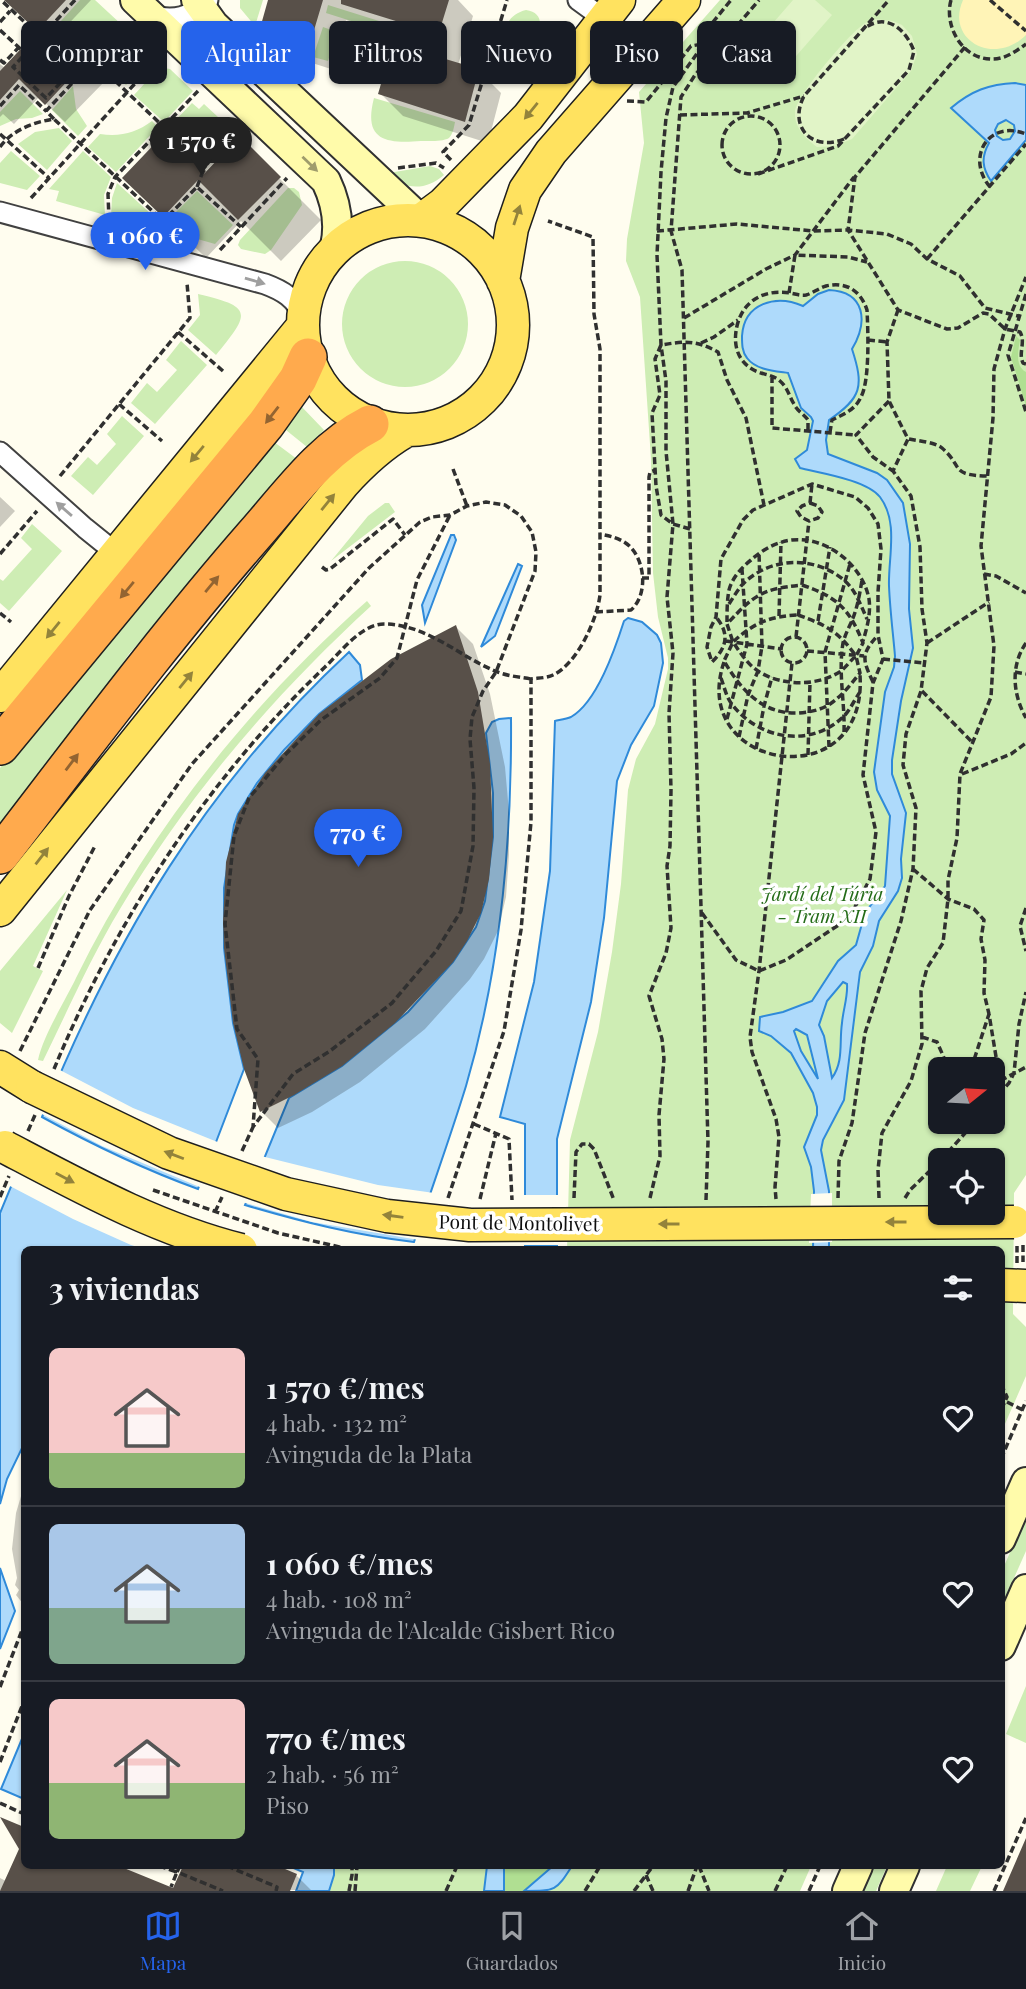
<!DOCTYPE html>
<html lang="es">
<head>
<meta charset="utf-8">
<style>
	body { margin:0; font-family:"Playfair Display",serif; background:#242831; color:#f1f3f6; height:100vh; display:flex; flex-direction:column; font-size:26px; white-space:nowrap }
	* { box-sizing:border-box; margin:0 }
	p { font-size:23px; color:#9ea1a6 }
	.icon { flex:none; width:38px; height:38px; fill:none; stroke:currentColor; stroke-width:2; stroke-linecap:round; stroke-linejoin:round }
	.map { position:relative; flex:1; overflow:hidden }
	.side { position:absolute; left:21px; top:1246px; width:984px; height:623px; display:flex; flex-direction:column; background:#171b24; border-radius:10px; box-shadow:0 2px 5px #0004 }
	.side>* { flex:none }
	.hud { position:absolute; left:21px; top:21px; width:985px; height:63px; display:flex; gap:14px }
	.needle { width:46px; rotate:72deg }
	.fabs { position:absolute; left:928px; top:1057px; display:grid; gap:14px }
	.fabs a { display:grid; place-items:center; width:77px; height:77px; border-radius:10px; background:#171b24; box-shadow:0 2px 5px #0004; font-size:35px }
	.price { position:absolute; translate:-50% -60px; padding:0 16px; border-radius:24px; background:#2563eb; color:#fff; font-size:23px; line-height:46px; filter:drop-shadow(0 2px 4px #0008) }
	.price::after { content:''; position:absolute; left:50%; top:42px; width:21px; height:16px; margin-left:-10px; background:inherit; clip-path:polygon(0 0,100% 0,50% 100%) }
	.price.selected { background:#222; color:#fff }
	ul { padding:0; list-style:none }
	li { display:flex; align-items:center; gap:21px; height:175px; padding:0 28px }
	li+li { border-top:2px solid #363941 }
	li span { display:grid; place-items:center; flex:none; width:196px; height:140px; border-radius:10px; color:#555 }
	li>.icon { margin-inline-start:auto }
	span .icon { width:84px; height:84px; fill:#fffc; stroke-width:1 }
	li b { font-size:30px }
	h2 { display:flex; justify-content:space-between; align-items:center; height:84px; padding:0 28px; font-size:30px }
	.tag { padding:0 24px; border-radius:10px; background:#171b24; box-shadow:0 2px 5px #0004; font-size:24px; line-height:63px }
	.tag.selected { background:#2563eb; color:#fff }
	.dock { display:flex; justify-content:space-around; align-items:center; height:98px; border-top:2px solid #363941; background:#171b24; font-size:19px; color:#9ea1a6 }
	.dock a { display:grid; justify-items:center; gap:4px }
	.dock .selected { color:#2563eb }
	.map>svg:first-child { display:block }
	.green { fill:#ceedb4; fill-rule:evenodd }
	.forest { fill:#b0df92 }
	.sand { fill:#fff4b7 }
	.pitch { fill:#e1f4c7 }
	.water { fill:#aedafb; stroke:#2f8ad9; stroke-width:2; fill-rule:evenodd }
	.pier { fill:#fffdef }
	.shadow { fill:#0003 }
	.building { fill:#585049 }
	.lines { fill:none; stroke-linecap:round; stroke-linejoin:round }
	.street-casing { stroke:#414141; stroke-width:23 }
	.secondary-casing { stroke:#303030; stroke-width:32 }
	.primary-casing { stroke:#1f1f1f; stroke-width:35 }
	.highway-casing { stroke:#1f1f1f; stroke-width:40 }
	.path { stroke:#303030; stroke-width:3.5; stroke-dasharray:7 3.5; stroke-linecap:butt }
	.street { stroke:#fff; stroke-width:19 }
	.secondary { stroke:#fffbaa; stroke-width:28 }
	.primary { stroke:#ffe25f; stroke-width:32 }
	.highway { stroke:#ffaa4d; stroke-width:37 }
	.primary-bridge-casing { stroke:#1f1f1f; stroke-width:35; stroke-linecap:butt }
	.primary-bridge { stroke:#ffe25f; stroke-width:32 }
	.oneway { fill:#93833b }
	.oneway2 { fill:#9f9c6c }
	.oneway3 { fill:#9f9f9f }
	.oneway4 { fill:#936431 }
	.labels { text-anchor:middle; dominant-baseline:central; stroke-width:7; stroke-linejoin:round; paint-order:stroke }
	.park-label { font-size:19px; font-style:italic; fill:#246c18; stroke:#fff }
	.street-label { font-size:19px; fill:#0e0e0e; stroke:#fff }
</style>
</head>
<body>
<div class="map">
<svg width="1026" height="1891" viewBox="0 0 1026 1891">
	<rect width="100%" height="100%" fill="#fffdef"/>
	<path class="green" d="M80,0H95L122,25L99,48L89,49L60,22Z
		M240,0H263L255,26L240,8Z
		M720,0H1026V1175L1014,1193L1013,1314L1026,1327V1376L1001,1433V1250H567L570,1140L598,1032L612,952L621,884L628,790L636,759L655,724L668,669V658L658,617L653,573L651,459L640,297L626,261L627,239L644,143L639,92ZM940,1069H992V1122H940ZM940,1160H992V1213H940Z
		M328,5L395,26L392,34L326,13Z
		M526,10C554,14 535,49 511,44C499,30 509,14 526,10Z
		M323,27L337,32L328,61L313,57Z
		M127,29C158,58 154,56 126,85L99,60Z
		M366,41L381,46L371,75L356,71Z
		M164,68L170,69L193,91L164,122L134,95L157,70Z
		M73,86L76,109L87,126L78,136L52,110Z
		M20,91L43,114L32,118L16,119L0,126V112Z
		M374,98L455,122C454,127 453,134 449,138C442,142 428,141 421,141C385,144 363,140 374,98Z
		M192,103L199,109L204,104L232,130L204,159L169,127Z
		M152,121L158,127L116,172L88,147L100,134C120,137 136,133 152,121Z
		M59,128L72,141L47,170L18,144L35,132Z
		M11,151L40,176L27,190L0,183V163Z
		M83,151L111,177L104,195L105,215L56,201L59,191L49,189Z
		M430,166L439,169L444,175C423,193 404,188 383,174Z
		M117,183L151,214L148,226L111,216L112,198Z
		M288,188H294L299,192L302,205L271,250L265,254L241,249L238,245L240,240Z
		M197,191L233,225L215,244L166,230L167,221Z
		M342 324a63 63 0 1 1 126 0a63 63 0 1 1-126 0Z
		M198,294C254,307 250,313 216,355L188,330L200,315Z
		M181,341L207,365L155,424L131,403L147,383L157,392L177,370L166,360Z
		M300,405L324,430L307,447L281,426Z
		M122,416L144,436L93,495L71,476L88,457L97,465L116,444L107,434Z
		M270,439L297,459L129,654L49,770L0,834V768Z
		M385,503H389L395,512L331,561L368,516Z
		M32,524L62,551L9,611L0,603V579L3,581L32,549L21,538Z
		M367,601L371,606C273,696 189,794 120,909C91,957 68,1010 43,1061L38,1060C43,1036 65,1001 76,978C147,834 247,707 367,601Z
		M67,890L33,966L43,971L12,1033L0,1023V971Z
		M1026,1516V1551L1001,1607V1573Z
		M1026,1686V1743L1006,1734Z
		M334,1866H811L800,1891H329L334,1875Z
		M872,1866H887L876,1891H861Z
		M947,1866H982L970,1891H936Z"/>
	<path class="forest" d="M1016,336L1020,340C1018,351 1015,366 1026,372V406L1011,357Z
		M504,1866H553L524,1891H504Z"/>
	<path class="sand" d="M963,0H1026V35C994,67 945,40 963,0Z"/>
	<path class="pitch" d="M793,0H815L832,15L783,71L777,66C764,78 744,83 727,76Z
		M874,19L893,21L902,25L912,36L917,54L911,71L852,139L835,146L817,147C806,139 794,128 795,112C796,96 846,38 860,27C864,23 869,21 874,19Z"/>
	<path class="water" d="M1015,83L1026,85V140L991,181C982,168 981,157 989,143L951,108C971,91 989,84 1015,83ZM1006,120L1014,125L1015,131L1010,139L1003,140L997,136L995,130L998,124Z
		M829,290C866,292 868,322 852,349C864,386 862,398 829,420L826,440L828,454L877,473L887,480L903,503L910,544L909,609L913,648L901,701L892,760V774L906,813L901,859L902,878L898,891L879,921L873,946L860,972L844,1100L823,1140L821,1150L829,1191V1249H813L814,1191L811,1167L804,1147L817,1115V1107L813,1093L791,1053L771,1036L759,1031L760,1017L783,1012L812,1001L838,961L856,945L865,913L885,886L890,816L877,790L874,772L885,692L894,667L895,656C893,633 890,610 889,586C888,558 899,522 880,497C867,480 820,473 800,468L795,459L807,450L813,421L811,417L801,408L788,373C774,371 756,370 747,358C742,352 742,344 742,336C744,303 776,294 803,306L818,294ZM843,982L847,984C848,997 843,1010 842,1023C839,1043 844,1061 832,1078L824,1036L819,1025L827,1001ZM796,1029L807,1035L818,1079L801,1051L794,1031Z
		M451,535H454L456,540L425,623L422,605Z
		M518,564L522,566L495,636L481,647Z
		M628,618L642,622L657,635L661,643L663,663L654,706L631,745L617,781L604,918L591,1002L557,1139V1245H525V1124L500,1117L534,982L550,871L555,721C559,720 566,719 571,717C597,702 615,649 624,621Z
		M349,652L360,665L362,680L319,714L284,750L257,783L238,814L234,825L224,888V948L233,1023L244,1069L198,1189C143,1169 93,1145 42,1117C115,937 206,785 349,652Z
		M511,718C512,842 501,967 466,1086C450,1138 431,1190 414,1242C354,1235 303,1222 245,1205L289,1098L342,1066L408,1012L453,962L476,927L485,901L493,837V793L486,733L492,722L499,719Z
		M29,1143L168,1249L24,1250V1444L7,1479L0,1504V1213Z
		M0,1568L15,1611L0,1649Z
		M24,1734V1799L1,1789Z
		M289,1866H334V1875L329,1891H296L303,1872Z
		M487,1866H504V1891H484Z
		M553,1866H572C556,1891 556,1891 524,1891Z"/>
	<path class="pier" d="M58,1069L133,1108L220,1143L202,1188L102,1146L40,1113Z
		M27,1140L89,1173L159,1204L186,1214L172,1250L144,1249L131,1245L73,1219L8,1185Z
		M261,1156L378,1185L434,1193L419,1240L312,1222L242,1202Z
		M832,1193V1242L809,1243L811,1194Z
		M522,1195H561V1245H522Z"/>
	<path class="shadow" d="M6,0H91L59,34L106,80L65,122L39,97L14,124L3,114L0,117V64L5,68L39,32Z
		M270,0H458L473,16L458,65L478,70L501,93L488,143L403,116L380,93L397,36L346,20L331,69L284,54L261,31Z
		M165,135L206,174L240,139L321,220L281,261L241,221L206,258L124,178Z
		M0,497L15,511L0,527Z
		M456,627L473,644L490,694L505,767L509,812V855L506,897L498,931L484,959L470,979L425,1029L360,1082L312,1112L278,1128L261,1111Z
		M24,1486V1605L16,1595L19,1590L15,1585L17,1578L12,1549L16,1513Z
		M2,1819L24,1829V1866H114L174,1890L185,1866H274L296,1875L311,1890L0,1891V1878L6,1881L21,1848Z"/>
	<path class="building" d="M4,0H66L37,31Z
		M268,0H323L309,47L259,32Z
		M341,0H449L432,55L479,69L465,122L378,94L399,22L341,4Z
		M47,21L88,59L45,105L19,79L0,100V71Z
		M165,133L206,171L201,177L240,136L281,177L238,220L198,180L163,217L122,178Z
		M456,625L478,692L490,764L493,837L489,879L481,913L467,941L453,962L395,1023L342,1066L294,1095L260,1112L244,1069L233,1023L224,948L223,921L226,862L238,814L265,773L319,714L391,659Z
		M0,1817L24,1827V1866H119L173,1888L183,1866H278L297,1874L290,1891H0L19,1849Z
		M1026,1838V1891H1003Z"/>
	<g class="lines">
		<g class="street-casing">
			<path id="street" d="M578,0L604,19
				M151,15C174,22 191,17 208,0
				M0,212L265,284C284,291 294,298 304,316
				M0,452L85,528L116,553"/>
		</g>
		<g class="secondary-casing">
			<path id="secondary" d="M135,0L326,181C336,202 340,224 335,246
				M196,0L214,25L418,217
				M1001,1539L1026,1482
				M1001,1646L1026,1589
				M847,1891L858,1866
				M894,1891L905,1866"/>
		</g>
		<g class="primary-casing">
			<path id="primary" d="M424,218L443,204L528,117L619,0
				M303 325a105 105 0 1 1 210 0a105 105 0 1 1-210 0Z
				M503,281L512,228L525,190L551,152L684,0
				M0,696L303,326
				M0,910L343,484C362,463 380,446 404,432
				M0,1067L32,1087
				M1001,1285L1026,1286"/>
		</g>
		<g class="highway-casing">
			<path id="highway" d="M0,746L266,424L298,379L308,357
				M0,855C84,746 165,637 255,534C290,494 323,448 370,424"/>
		</g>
		<path class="path" d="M75,0L54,23L205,166L239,129
			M951,0C944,25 961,58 990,59C1004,60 1015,52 1026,44
			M990,0L1026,31
			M0,22L10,11
			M0,30L26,54
			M47,31L80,62L46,98L13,67L54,23
			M965,47L855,177L848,230L898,310L947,329L958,328L983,313L989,314L1005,329L1020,332C1026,342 1018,353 1023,363L1026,364
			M0,60L4,63L34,31L1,0
			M627,101L646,102L691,46L702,44L713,54
			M0,106L19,85L46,111
			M680,115L747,113L804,96
			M722 145a29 29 0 1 1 58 0a29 29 0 1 1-58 0Z
			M54,119L46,111L128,24
			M0,134L49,178
			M844,139C812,152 788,127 804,96L889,0
			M0,147C12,130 34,122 54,119L163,221
			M451,160L443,152L469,125L507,0
			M398,168L436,163L444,168
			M758,174L838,146L909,70L914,51C906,30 887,12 865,28
			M197,187L205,166
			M990,187C965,157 989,119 1026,134
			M31,198L160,56
			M109,220L108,194L115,177L198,91
			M657,231L737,224L813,231L848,230L887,234L911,244L927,259L960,276L985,308L1018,316
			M160,234L163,221L197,187L241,227
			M220,250L287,178
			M927,259L1026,144
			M789,293L795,255L848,257L867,262
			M1026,294L1008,355L1026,412
			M684,318L766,269L795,255L854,177
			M178,332L223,371
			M868,340L887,342
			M701,343L714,337L738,320
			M772,376V428L856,435
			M889,401L856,435L873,457L893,471
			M119,404L162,441
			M808,430V420C804,414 797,411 794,404C789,396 788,388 780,381C774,376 768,375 761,373C739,366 732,347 737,326C743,300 765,289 790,293C796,294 801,296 806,295C813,293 819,288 826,286C846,281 861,291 867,310C868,330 870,380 861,397C855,410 844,414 832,420L830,432
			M909,439C918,441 935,442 942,448C964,467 949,475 987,476
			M453,469L467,506
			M60,476L190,318L187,283
			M810,503L818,506L822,512L818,518L809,521L801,517L797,511L802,506Z
			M810,503L812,484
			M690,529L673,524L661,515L656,486L652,413L660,395L655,359L661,345C685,341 696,340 718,352L727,380L746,418L764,505
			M0,554L37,511
			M322,567L326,570L330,569L393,519L405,535
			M984,574L996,576L1026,593
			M642,578H649V477L650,472L656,470
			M802,585C837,597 849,608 863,643L856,656L860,673C851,684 842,696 830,704C821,710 810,712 799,713C763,715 741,690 724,661L733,642L727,624C754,595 761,589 802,585Z
			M729,604C733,598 737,591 741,586C769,556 815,555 845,581C856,591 861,606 867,619
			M596,612L631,610C649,594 645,558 627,544C619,538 610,536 600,534
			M0,613L11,622
			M798,615C826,625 838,631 856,656C851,660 846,667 841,671C818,687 780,686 758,671C747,664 740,652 733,642C753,623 771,616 798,615Z
			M779,616L781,542
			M818,621L830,547
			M727,622C727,612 727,600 729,590C732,578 742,567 751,560C759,553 769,546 779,543C817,529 862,561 869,599C871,613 867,628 863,641
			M796,637L809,521
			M781 650a13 13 0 1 1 26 0a13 13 0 1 1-26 0Z
			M726,641L781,649
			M927,643L989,602
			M1026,643C1010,666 1013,695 1026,718
			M807,651L864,656
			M883,659L925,663
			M724,662C687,771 868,799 860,675
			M1015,672L1026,674
			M721,678C724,686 726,696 731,703C758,740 812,749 845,715C851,708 855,699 860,692
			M873,682C862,659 861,654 878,635
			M922,691L972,742
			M727,719L747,644L742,569
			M844,732C845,702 838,673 843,643C845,634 850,626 853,618C858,605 860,592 862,580
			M739,737L748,695L758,671L762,646L759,553
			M829,747L825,652L850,564
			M756,749L764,706L772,677
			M808,755L810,682
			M962,774L1011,754L1026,743
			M913,869L948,899L974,909L984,920L981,939L985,960L984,993L989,1014
			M1026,908L1020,926L1026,951
			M702,913L736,960L759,971L786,960L849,918L870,879L876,832L863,775L873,683L883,659L878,635V592L881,549L878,524L868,508L855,497L812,484L753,510L743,520L721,559L716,617L711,627L707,647L712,662C727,647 730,634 716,617
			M38,968L69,896L95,846
			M922,1037L937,1042L949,1069
			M20,1051L90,910L192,764L369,568L420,522L432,517L450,515L467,506L486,502L505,505L521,516L532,532L536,552L535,571L496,672L483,691L472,717L470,739L474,788L473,846L461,911L436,951L392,1003L330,1051L293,1074L253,1127L258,1059L237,1029L225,924L234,836L249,798L284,756L321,720L380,678L397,658L417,580L450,515
			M54,1069C116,920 207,779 325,667C340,653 361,624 384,624C426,624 459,656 495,671C506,676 520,677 531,679
			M971,1069L989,1014L1000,1081L1026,1067
			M992,1102L1009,1083L1014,1073L1019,1024L1026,992
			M474,1124L509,1139L512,1200
			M28,1131L35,1115
			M242,1151L253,1127
			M941,1160L975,1122
			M153,1190L278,1233L353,1250
			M0,1197L9,1176
			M448,1198L504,1031L521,930L531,822V679C538,678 547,678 553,675C577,664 597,620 600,595V349L594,314L593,237L548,221
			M574,1198L576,1152L582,1144H589L594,1149L614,1200
			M650,1198L660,1156L659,1115L664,1059L662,1039L649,996L666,953L671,928L667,866L670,846L671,790L669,713L673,653L667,597L673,524L666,451V381L661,345L657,255L661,172L666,118L673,87L696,55L713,22L731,0
			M838,1198L839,1161L852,1123L865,1033L901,921L913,869L916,808L903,765L906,734L921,691L927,643L922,609L920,547L911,496L893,471L908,439L889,401L887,342L898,310
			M879,1198L878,1170L882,1133L911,1081L922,1044L921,991L927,968L943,943L948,899V880L957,838L960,774L991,697L994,646L981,546L993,418L994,369L1005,329L1026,277
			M905,1198L910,1190L940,1161
			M480,1199L496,1133
			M776,1199L775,1187L779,1137L776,1119L752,1052L750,1037L759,971L792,663
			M706,1200L708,1142L682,270L671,231L681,97L695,75L759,0
			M215,1212L222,1197
			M1023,1245V1262
			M1017,1263V1246
			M1001,1384L1007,1397L1001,1410
			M1007,1402L1023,1410
			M1001,1459L1026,1401
			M0,1687L24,1625
			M0,1762L24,1701
			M0,1803L24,1814
			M159,1866L177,1872L171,1887
			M180,1866L177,1872L223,1891
			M227,1866L277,1887L276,1891
			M699,1866L709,1891
			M646,1875L653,1891
			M349,1891L352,1875V1866
			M355,1891L357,1866
			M446,1891L457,1866
			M585,1891L600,1866
			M634,1891L653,1866
			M688,1891L697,1866
			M775,1891L787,1866
			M809,1891L820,1866
			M994,1891L1026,1818"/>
		<use href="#street" class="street"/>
		<use href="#secondary" class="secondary"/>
		<use href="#primary" class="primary"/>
		<use href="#highway" class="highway"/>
		<g class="primary-bridge-casing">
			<path id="primary-bridge" d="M32,1087L169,1153L286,1194L387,1216L470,1225L1014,1222
				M5,1147C81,1187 157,1229 241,1250"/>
		</g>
		<use href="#primary-bridge" class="primary-bridge"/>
	</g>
	<defs><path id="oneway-solid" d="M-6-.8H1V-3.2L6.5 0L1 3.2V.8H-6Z" transform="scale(1.75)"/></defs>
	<g class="oneway">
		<use href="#oneway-solid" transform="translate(531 111) rotate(129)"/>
		<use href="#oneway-solid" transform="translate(517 215) rotate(-72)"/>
		<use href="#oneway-solid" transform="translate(197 454) rotate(130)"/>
		<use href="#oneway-solid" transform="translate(328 502) rotate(-51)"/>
		<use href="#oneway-solid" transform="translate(53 630) rotate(129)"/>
		<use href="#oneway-solid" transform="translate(186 680) rotate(-51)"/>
		<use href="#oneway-solid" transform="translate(42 856) rotate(-52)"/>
		<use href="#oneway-solid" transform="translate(174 1155) rotate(-159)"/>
		<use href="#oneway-solid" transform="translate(65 1178) rotate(28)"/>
		<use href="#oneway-solid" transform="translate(393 1216) rotate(-172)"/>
		<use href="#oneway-solid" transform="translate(896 1222) rotate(180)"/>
		<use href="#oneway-solid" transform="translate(669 1224) rotate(180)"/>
	</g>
	<use class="oneway2" href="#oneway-solid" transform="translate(310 164) rotate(44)"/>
	<g class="oneway3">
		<use href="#oneway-solid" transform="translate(255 281) rotate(16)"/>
		<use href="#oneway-solid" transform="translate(64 509) rotate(-139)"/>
	</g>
	<g class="oneway4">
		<use href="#oneway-solid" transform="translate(272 415) rotate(128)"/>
		<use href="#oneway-solid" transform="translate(212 584) rotate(-50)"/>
		<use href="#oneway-solid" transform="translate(127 590) rotate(130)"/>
		<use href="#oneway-solid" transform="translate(72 762) rotate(-53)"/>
	</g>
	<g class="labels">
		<g class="park-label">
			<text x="822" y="893">Jardí del Túria<tspan x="822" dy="22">- Tram XII</tspan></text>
		</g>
		<g class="street-label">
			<text transform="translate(519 1222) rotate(1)">Pont de Montolivet</text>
		</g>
	</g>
</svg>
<div class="fabs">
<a><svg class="needle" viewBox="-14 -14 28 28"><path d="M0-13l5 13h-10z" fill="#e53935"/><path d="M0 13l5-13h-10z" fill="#9ea1a6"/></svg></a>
<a><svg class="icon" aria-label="locate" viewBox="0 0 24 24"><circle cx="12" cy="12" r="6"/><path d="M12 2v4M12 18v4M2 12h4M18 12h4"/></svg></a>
</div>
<b class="price selected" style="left:201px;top:177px">1 570 €</b>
<b class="price" style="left:145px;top:272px">1 060 €</b>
<b class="price" style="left:358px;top:869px">770 €</b>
<div class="hud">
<a class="tag">Comprar</a>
<a class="tag selected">Alquilar</a>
<a class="tag">Filtros</a>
<a class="tag">Nuevo</a>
<a class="tag">Piso</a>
<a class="tag">Casa</a>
</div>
<section class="side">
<h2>3 viviendas<svg class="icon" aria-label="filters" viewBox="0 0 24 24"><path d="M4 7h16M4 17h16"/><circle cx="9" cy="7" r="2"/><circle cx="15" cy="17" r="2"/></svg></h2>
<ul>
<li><span style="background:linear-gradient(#f6c9c9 75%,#8fb573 0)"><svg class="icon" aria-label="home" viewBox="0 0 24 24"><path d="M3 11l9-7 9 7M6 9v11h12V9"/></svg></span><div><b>1 570 €/mes</b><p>4 hab. · 132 m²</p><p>Avinguda de la Plata</p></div><svg class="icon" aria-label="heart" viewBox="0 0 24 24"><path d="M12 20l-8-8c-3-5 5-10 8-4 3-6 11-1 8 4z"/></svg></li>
<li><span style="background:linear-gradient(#a9c7e8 60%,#7fa58c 0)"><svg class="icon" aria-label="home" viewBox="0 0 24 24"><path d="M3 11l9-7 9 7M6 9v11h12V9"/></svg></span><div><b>1 060 €/mes</b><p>4 hab. · 108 m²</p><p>Avinguda de l'Alcalde Gisbert Rico</p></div><svg class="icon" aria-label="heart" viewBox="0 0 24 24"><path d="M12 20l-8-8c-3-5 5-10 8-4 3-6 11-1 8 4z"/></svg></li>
<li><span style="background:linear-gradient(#f6c9c9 60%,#8fb573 0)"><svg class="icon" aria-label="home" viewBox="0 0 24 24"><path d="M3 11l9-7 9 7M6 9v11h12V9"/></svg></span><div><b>770 €/mes</b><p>2 hab. · 56 m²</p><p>Piso</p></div><svg class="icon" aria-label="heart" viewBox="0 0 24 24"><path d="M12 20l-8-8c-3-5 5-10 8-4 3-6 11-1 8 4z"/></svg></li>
</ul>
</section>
</div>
<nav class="dock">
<a class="selected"><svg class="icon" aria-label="map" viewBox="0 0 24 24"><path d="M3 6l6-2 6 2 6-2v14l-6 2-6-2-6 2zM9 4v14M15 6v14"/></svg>Mapa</a>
<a><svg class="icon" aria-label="saved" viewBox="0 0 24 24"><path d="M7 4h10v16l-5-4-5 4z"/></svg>Guardados</a>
<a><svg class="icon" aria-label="home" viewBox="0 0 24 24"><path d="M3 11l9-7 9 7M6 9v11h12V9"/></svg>Inicio</a>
</nav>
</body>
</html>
